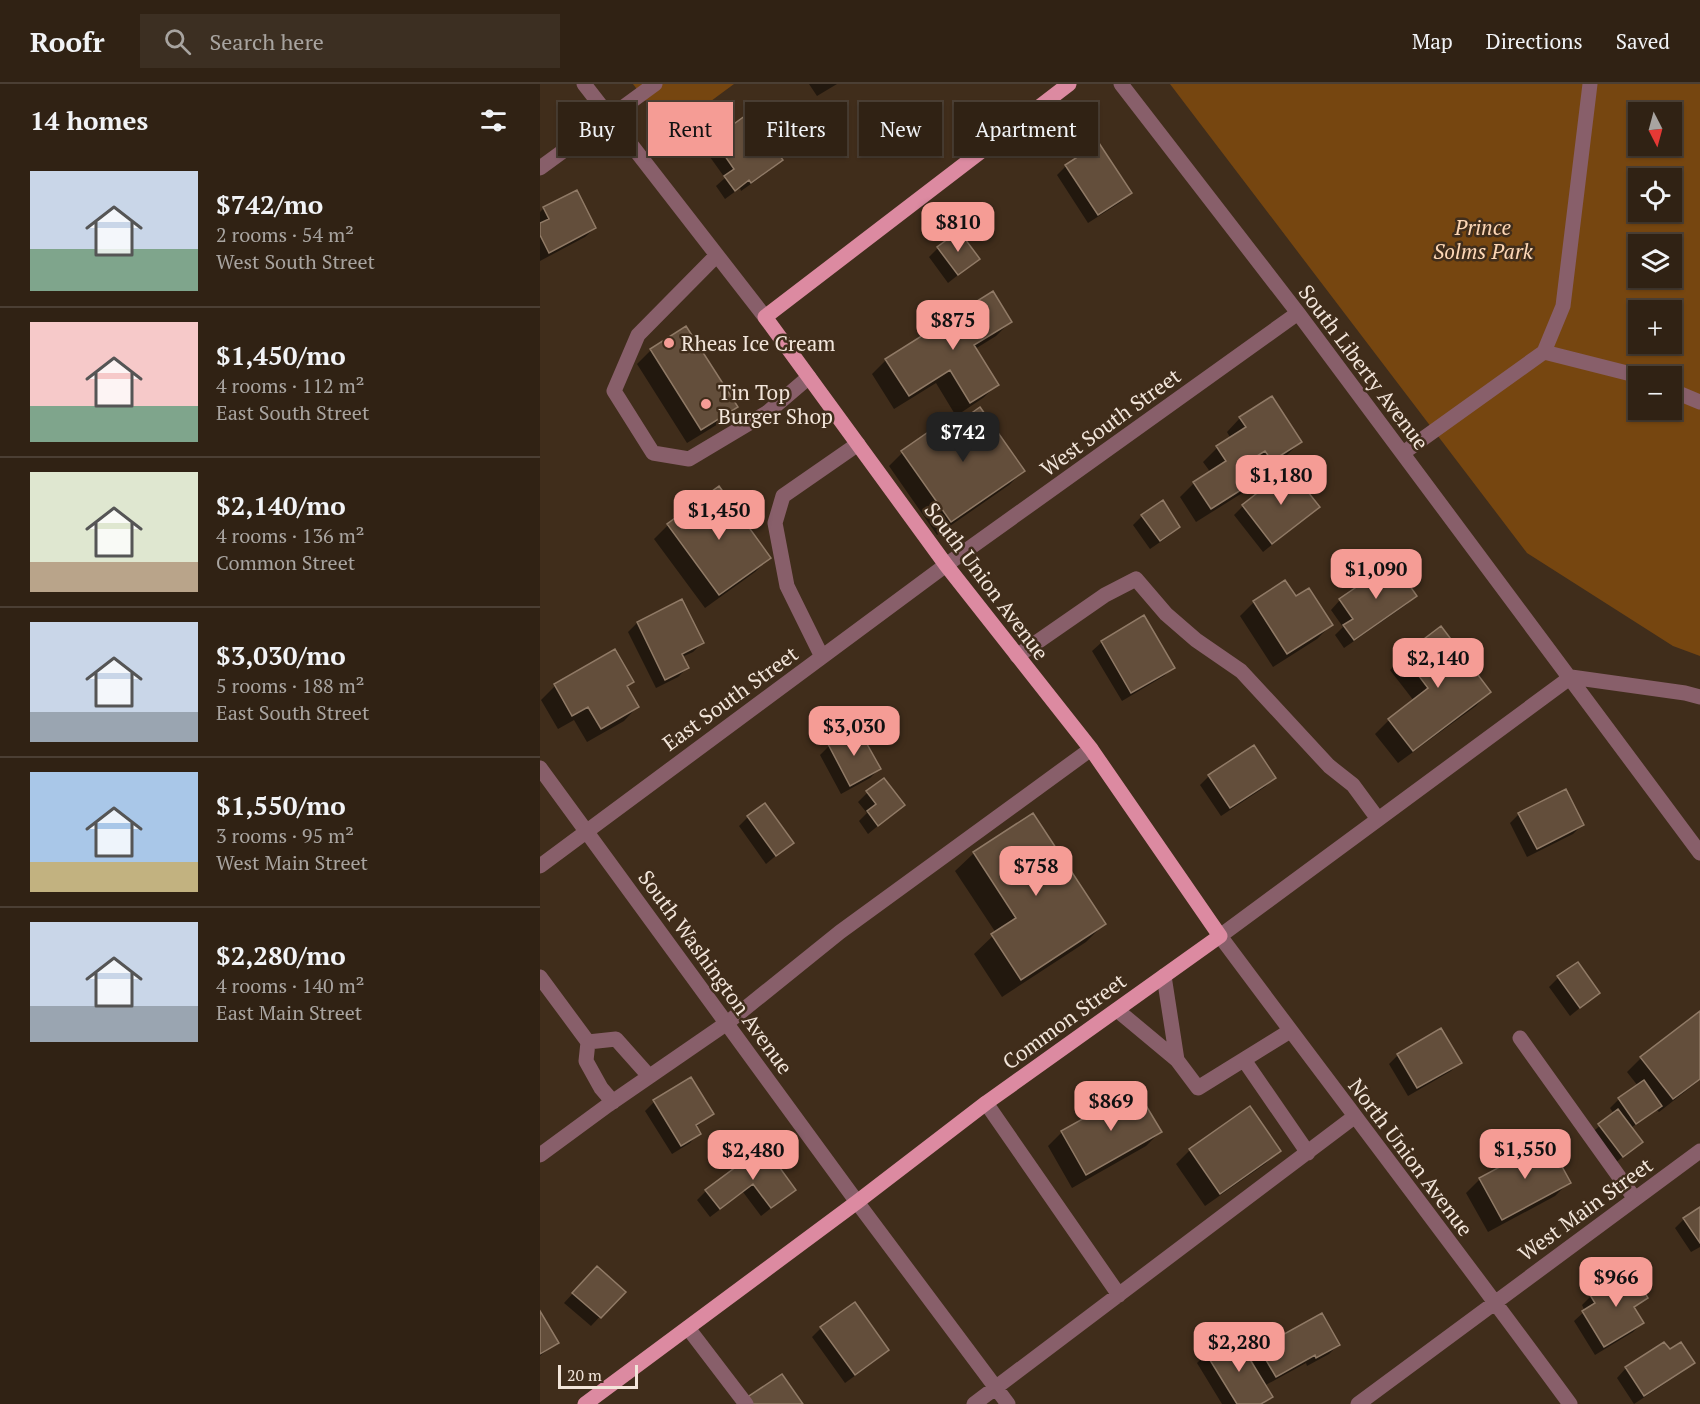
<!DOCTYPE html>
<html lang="en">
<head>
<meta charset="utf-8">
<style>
	body { margin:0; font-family:"PT Serif",serif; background:#3c2f22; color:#f1f3f6; height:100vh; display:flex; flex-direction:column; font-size:22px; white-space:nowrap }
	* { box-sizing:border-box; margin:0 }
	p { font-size:20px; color:#a8a4a0 }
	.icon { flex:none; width:33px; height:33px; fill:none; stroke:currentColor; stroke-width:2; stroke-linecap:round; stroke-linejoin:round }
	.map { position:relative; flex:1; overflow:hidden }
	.panel { display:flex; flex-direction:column; background:#302214; width:540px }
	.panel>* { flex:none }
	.guide { position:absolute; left:18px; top:18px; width:570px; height:54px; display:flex; gap:12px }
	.needle { width:39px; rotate:174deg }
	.tools { position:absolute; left:1088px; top:18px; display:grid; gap:12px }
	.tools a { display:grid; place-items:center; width:54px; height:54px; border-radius:0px; background:#302214; box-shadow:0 2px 4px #0004,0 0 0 2px #4b3f34; font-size:30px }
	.scale { position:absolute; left:18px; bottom:15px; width:80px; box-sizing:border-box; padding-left:6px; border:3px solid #f2e5da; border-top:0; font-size:16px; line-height:21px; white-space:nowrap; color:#f2e5da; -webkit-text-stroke:4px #402d1b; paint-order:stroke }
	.price { position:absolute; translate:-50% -51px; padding:0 14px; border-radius:12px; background:#f59c95; color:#111; font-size:20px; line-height:39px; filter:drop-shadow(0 2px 3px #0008) }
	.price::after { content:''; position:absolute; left:50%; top:36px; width:18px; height:14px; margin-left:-9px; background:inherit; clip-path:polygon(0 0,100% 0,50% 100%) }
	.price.on { background:#222; color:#fff }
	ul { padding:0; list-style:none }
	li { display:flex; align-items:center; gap:18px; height:150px; padding:0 30px }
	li+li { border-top:2px solid #4b3f34 }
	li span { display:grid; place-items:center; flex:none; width:168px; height:120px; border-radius:0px; color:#555 }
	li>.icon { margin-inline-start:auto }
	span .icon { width:72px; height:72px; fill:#fffc; stroke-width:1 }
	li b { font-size:26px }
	h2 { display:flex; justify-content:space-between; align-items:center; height:72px; padding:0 30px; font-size:26px }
	.chip { padding:0 21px; border-radius:0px; background:#302214; box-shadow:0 2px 4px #0004,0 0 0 2px #4b3f34; font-size:21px; line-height:54px }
	.chip.on { background:#f59c95; color:#111 }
	header { display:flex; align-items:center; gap:36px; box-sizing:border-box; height:84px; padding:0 30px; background:#302214; border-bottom:2px solid #4b3f34 }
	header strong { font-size:28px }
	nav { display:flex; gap:33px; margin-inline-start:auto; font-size:21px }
	.search { width:420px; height:54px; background:#3c2f22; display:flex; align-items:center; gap:15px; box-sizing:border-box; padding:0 21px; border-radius:0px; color:#a8a4a0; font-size:22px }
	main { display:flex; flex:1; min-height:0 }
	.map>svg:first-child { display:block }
	.green { fill:#764610; fill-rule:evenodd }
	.shadow { fill:#0007 }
	.building { fill:#634e3b; stroke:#907a66; stroke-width:1.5 }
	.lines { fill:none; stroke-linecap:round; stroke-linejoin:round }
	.minor { stroke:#885f6a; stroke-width:15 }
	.major { stroke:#dc8aa1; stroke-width:15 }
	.poi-dot { fill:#f59c95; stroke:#402d1b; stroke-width:2 }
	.labels { text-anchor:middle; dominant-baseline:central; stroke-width:5; stroke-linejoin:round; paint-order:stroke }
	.park-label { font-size:21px; font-style:italic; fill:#fdd7b6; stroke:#402d1b }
	.poi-label { font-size:21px; fill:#f2e5da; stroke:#402d1b; text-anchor:start }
	.street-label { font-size:21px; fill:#f2e5da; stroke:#402d1b }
</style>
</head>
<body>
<header>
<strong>Roofr</strong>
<div class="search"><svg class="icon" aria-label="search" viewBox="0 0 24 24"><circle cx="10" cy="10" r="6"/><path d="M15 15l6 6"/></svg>Search here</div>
<nav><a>Map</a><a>Directions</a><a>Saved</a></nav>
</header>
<main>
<section class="panel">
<h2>14 homes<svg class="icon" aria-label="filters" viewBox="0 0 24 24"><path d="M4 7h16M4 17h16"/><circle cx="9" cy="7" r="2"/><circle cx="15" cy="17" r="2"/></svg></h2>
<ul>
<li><span style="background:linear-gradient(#c9d6e8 65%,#7fa58c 0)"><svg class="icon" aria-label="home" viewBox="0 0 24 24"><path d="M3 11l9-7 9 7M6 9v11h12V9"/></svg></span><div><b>$742/mo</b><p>2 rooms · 54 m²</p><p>West South Street</p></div></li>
<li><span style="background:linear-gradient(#f6c9c9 70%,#7fa58c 0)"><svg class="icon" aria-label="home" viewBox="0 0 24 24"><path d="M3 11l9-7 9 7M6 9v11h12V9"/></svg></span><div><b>$1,450/mo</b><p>4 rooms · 112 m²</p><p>East South Street</p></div></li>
<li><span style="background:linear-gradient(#dfe7d0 75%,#b9a48a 0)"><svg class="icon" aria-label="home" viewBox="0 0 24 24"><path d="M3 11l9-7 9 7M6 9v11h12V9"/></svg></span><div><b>$2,140/mo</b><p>4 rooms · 136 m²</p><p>Common Street</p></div></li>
<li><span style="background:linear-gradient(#c9d6e8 75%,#9aa5b1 0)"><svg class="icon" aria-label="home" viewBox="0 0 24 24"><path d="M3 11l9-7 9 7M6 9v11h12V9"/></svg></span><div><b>$3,030/mo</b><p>5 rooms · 188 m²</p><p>East South Street</p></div></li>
<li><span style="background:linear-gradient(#a9c7e8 75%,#c2b280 0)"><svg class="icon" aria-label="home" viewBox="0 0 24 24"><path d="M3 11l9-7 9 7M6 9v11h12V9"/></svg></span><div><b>$1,550/mo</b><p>3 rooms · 95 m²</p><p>West Main Street</p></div></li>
<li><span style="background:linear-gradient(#c9d6e8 70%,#9aa5b1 0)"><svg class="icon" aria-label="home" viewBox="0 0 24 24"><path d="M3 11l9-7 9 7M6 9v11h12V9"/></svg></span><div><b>$2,280/mo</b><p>4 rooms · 140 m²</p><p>East Main Street</p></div></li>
</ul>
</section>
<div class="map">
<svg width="1160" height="1320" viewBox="0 0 1160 1320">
	<rect width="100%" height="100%" fill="#402d1b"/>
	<path class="green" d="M93,0H194L129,48Z
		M630,0H1160V572L1133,562L987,469ZM1098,28H1131V62H1098ZM1098,94H1131V128H1098ZM1098,160H1131V194H1098ZM1098,226H1131V260H1098ZM1098,292H1131V326H1098Z"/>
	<path class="shadow" d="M269,0H297L277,12Z
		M209,32L241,76L232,85L201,107L200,104L185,115L176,102L185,94L165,66L174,56Z
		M526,82L590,109L581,118L548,139L517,91Z
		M4,124L55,144L45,153L0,177V128Z
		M398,164L438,175L408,199L389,173Z
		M470,238L456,252L435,265L457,301L443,314L416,332L396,299L354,325L332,290L346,276Z
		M146,244L196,323L183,337L147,359L97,280L111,266Z
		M700,334L760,358L747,371L719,389L721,392L707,406L656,438L640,413L654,399L671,389L663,378L677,364L691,355L687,348Z
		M412,345L483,387L469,401L397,451L349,382L362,369Z
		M703,422L778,423L723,468L694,431Z
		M602,432L638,443L629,452L610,465L593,441Z
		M128,441L229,474L215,488L165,524L114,455Z
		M745,498L756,514L791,541L777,555L733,583L700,532L714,518Z
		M875,512L866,521L804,564L795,551L803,543L791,526L800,516Z
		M141,517L162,559L153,568L142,573L147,584L138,593L116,604L88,548L97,539Z
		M603,533L633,583L624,592L582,617L552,567L562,558Z
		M864,572L949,608L936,622L858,679L835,650L849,636L874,617L850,586Z
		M92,598L86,603L97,623L84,637L47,658L34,636L18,645L1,616L15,602Z
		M289,662L339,685L330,694L301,710L280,671Z
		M669,692L734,694L725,703L681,732L660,701Z
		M327,709L363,721L328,750L319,737L327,729L318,718Z
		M979,730L1042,741L1033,750L987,773L970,739Z
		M208,733L252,758L226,780L199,742Z
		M434,769L564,840L546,858L462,913L434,870L456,849L415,787Z
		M1018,894L1058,909L1030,932L1009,903Z
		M1160,929V996L1119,1028L1116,1025L1091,1044L1101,1057L1073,1081L1050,1050L1074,1030L1070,1024L1079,1015L1098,1002L1087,988L1101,974Z
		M858,971L920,978L911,987L868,1012L849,980Z
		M114,1018L172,1030L156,1043L159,1049L150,1059L132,1070L105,1027Z
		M709,1024L739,1066L725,1080L665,1122L636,1080L650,1066Z
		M522,1048H620L606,1062L532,1104L508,1062Z
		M224,1065L254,1106L221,1132L203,1108L170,1133L157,1116L166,1107Z
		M940,1095L1029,1098L1015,1112L948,1148L926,1109Z
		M1160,1125V1163L1151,1168L1135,1144L1144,1135Z
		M48,1193L83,1208L51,1242L24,1219Z
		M1051,1212L1106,1213L1093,1225L1102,1239L1093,1248L1055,1271L1034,1237L1045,1227L1042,1221Z
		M0,1230L17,1258L0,1272Z
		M281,1244L347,1266L338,1275L305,1299L272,1253Z
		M1124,1260L1129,1267L1153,1278L1144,1287L1094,1320L1077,1294L1086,1284Z
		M798,1261L789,1270L767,1282L766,1279L724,1302L731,1313L723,1320H682L657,1279L666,1270L714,1286L716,1284L711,1274L720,1265Z"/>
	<path class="building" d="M209,29L243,76L211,99L209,96L195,107L184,92L194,85L173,55Z
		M559,59L592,109L558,131L525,81Z
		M37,106L56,144L9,169L0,151V139L9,135L3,123Z
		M419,147L440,175L418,191L397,163Z
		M453,207L472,238L434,261L459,301L430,319L410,286L369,312L345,275Z
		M146,242L198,323L161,346L110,265Z
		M732,312L762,358L732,377L725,367L712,375L723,392L671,425L653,398L686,377L676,362L706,343L699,333Z
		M440,323L485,387L411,438L361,367L407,335L412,343Z
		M749,384L780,423L732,460L702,421Z
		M179,402L231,474L179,511L127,440Z
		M623,416L640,443L620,457L601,431Z
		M853,478L877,512L814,556L803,541L813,535L799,515Z
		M745,496L756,512L769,504L793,541L747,570L713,517Z
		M142,515L164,559L142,570L149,584L125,596L97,538Z
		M604,531L635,584L591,609L561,557Z
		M901,542L951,608L873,667L848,635L888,604L863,571Z
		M75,565L94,598L87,602L99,623L61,645L48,623L32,632L14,600Z
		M318,644L341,685L310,702L288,660Z
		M714,661L736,694L690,724L668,691Z
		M344,694L365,721L338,742L327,727L336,720L326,707Z
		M1026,705L1044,741L997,765L978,729Z
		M225,719L254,759L236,772L207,732Z
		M493,729L566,840L481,896L451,850L476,834L433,768Z
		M1038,878L1060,909L1040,924L1017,892Z
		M1160,927V995L1133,1015L1100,973Z
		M901,944L922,979L877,1004L857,970Z
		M151,993L174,1030L156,1041L161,1050L141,1062L113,1016Z
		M1104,996L1122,1022L1096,1040L1078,1014Z
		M596,1005L622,1048L546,1091L521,1047Z
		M710,1022L741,1067L680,1110L649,1065Z
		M1078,1025L1103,1058L1083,1073L1058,1040Z
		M1008,1057L1031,1099L962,1136L939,1094Z
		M224,1062L256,1106L231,1124L213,1100L180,1125L165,1106Z
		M1160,1123V1159L1143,1134Z
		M57,1182L86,1208L61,1234L32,1209Z
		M1091,1185L1108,1214L1094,1223L1104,1239L1064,1263L1042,1227L1055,1219L1050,1211Z
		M315,1218L349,1266L315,1291L280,1243Z
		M0,1227L19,1259L0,1270Z
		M782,1229L800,1261L776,1274L775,1271L736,1293L719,1264Z
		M695,1251L733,1313L721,1320H697L665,1268Z
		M1124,1258L1130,1265L1141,1258L1155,1279L1104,1312L1085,1283Z
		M242,1290L263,1320H210L206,1314Z"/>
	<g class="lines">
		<path class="minor" d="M44,0L225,233
			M581,0L758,229L1160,769
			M1050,0L1023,222L1004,268L1099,292
			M0,84L115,0
			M177,171L98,251L74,307L113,369L149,375L228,328L269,293
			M1131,306L1160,318
			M863,369L1004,268
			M477,572L565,511L596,495L626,530L656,556L701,587L789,682L813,701L838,735
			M282,573L247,502L235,439L243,412L318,360
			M1031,593L1145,609L1160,613
			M0,684L317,1118L468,1320
			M0,782L406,481L758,229
			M624,892L637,976
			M0,893L48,958L46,977L61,1004L73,1018
			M577,926L637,976L658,1004L750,947
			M980,954L1095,1115
			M48,958L76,955L109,992
			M704,976L768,1069
			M446,1019L579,1211
			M0,1071L68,1021L187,939L300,848L551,665
			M148,1244L206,1320
			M434,1320L814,1033
			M818,1320L1160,1067
			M1030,1320C915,1163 796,1008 680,852L1031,593"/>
		<path class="major" d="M45,1320L317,1118L446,1019L680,852L551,665L406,481L225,233L529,0"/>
	</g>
	<g class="poi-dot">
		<circle cx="129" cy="259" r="6"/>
		<circle cx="166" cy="320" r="6"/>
	</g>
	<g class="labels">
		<g class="park-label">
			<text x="943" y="143">Prince<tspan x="943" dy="24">Solms Park</tspan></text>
		</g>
		<g class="poi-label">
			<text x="141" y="259">Rheas Ice Cream</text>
			<text x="178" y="308">Tin Top<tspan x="178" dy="24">Burger Shop</tspan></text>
		</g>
		<g class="street-label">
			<text transform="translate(824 283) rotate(53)">South Liberty Avenue</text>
			<text transform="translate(570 338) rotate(-36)">West South Street</text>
			<text transform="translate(447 497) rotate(53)">South Union Avenue</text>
			<text transform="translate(190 614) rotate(-36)">East South Street</text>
			<text transform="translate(176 888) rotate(54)">South Washington Avenue</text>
			<text transform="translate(524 937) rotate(-36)">Common Street</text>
			<text transform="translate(871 1073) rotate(53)">North Union Avenue</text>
			<text transform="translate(1045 1125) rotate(-36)">West Main Street</text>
		</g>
	</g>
</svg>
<div class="tools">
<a><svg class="needle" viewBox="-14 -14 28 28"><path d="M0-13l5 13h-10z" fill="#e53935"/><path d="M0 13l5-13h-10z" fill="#a8a4a0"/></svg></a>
<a><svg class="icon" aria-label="locate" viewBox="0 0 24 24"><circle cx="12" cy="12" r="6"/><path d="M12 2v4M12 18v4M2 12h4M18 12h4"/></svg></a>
<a><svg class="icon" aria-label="layers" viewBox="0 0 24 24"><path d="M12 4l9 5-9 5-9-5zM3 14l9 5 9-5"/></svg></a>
<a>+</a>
<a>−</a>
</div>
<div class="scale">20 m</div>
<b class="price" style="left:418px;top:169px">$810</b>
<b class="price" style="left:413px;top:267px">$875</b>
<b class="price on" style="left:423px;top:379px">$742</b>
<b class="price" style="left:741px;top:422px">$1,180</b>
<b class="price" style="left:179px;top:457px">$1,450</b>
<b class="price" style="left:836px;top:516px">$1,090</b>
<b class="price" style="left:898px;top:605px">$2,140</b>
<b class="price" style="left:314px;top:673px">$3,030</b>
<b class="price" style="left:496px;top:813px">$758</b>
<b class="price" style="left:571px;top:1048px">$869</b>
<b class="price" style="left:985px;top:1096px">$1,550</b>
<b class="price" style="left:213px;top:1097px">$2,480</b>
<b class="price" style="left:1076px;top:1224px">$966</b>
<b class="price" style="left:699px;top:1289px">$2,280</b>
<div class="guide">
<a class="chip">Buy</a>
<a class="chip on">Rent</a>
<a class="chip">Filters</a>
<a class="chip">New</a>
<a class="chip">Apartment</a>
</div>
</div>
</main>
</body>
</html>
